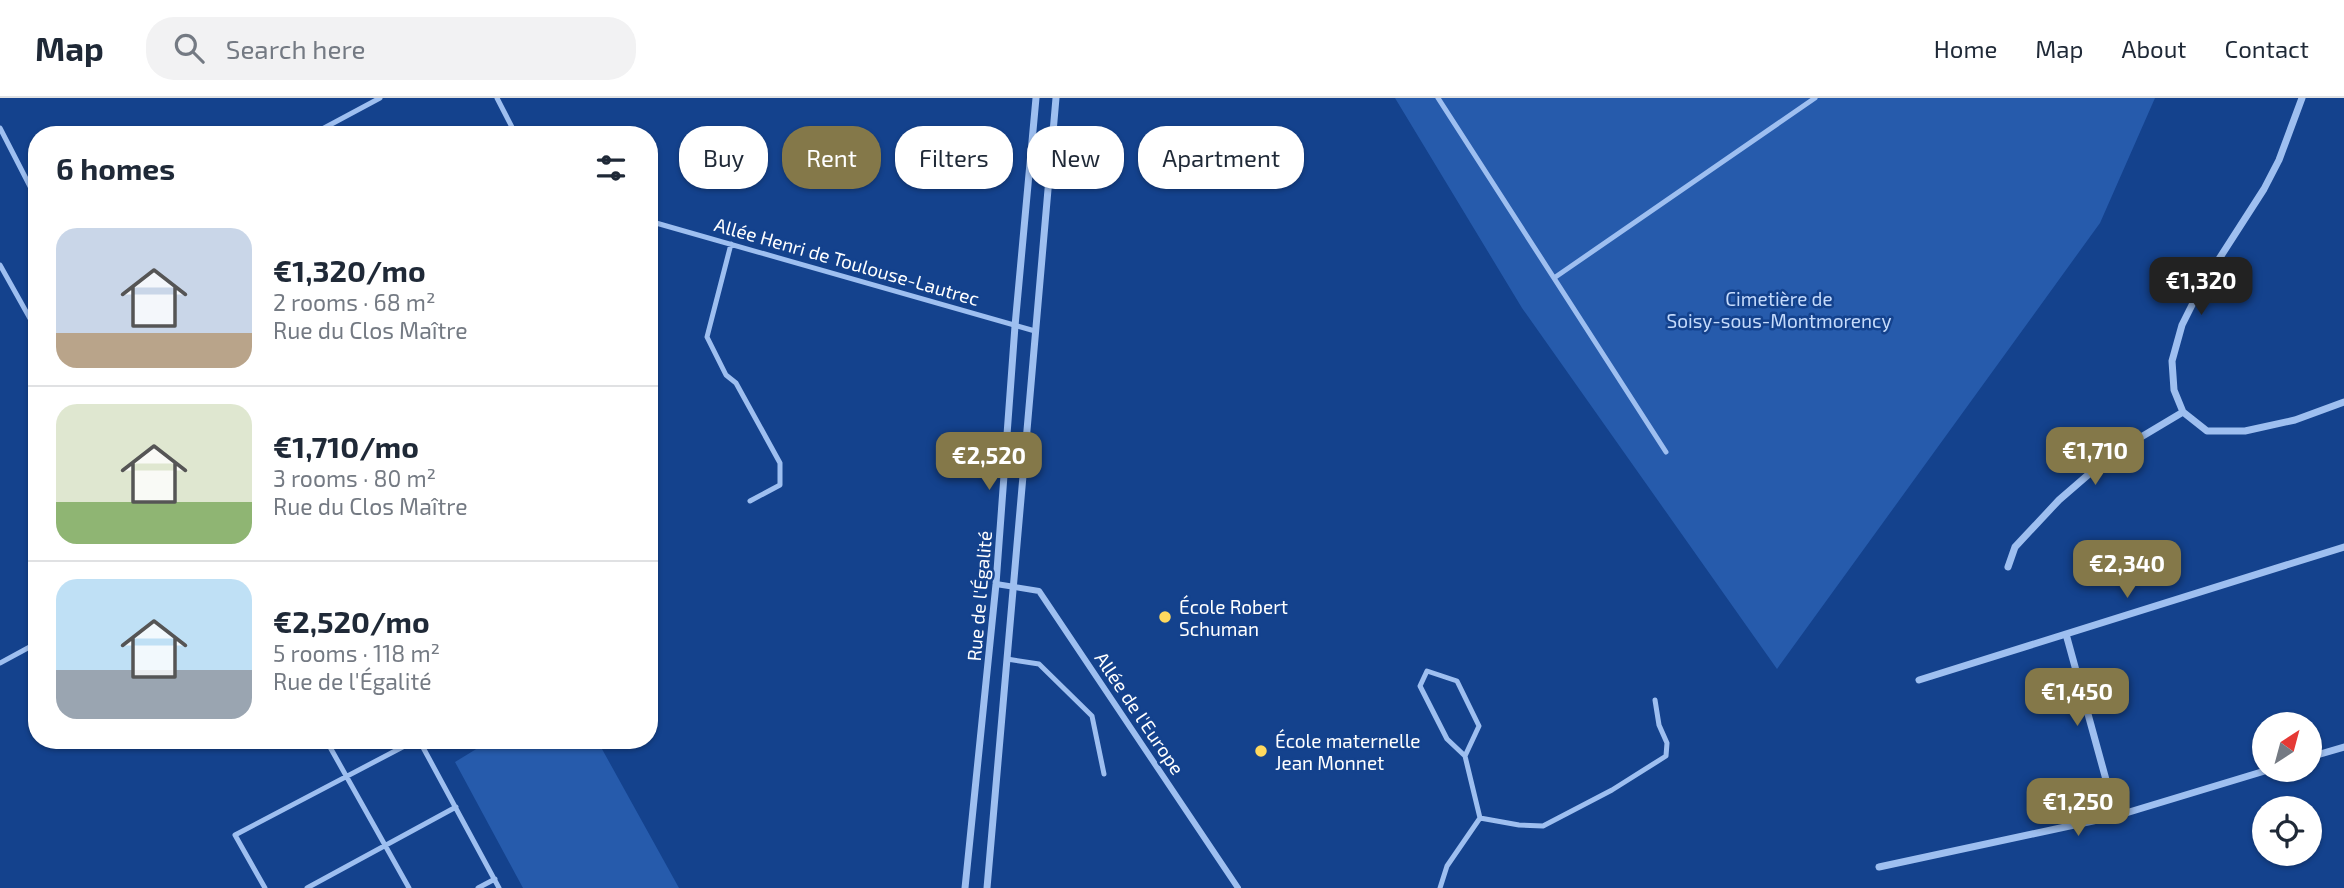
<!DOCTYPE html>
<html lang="en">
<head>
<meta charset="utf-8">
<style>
	body { margin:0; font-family:"Exo 2",sans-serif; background:#f2f2f3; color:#1f2937; height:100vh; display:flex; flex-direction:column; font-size:26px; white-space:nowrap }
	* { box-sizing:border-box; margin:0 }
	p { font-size:23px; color:#747a83 }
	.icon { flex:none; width:38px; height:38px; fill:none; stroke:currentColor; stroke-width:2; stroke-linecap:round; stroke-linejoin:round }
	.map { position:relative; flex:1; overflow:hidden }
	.panel { position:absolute; left:28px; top:28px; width:630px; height:623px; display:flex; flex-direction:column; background:#fff; border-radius:28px; box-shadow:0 2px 5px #0004 }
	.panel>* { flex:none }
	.hud { position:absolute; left:679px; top:28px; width:665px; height:63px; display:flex; gap:14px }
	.needle { width:46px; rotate:36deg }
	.buttons { position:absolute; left:2252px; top:614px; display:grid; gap:14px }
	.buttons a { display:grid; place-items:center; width:70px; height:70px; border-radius:50%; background:#fff; box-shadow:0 2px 5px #0004; font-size:35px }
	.price { position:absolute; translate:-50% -60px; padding:0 16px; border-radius:14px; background:#847849; color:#fff; font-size:23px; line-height:46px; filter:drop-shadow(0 2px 4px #0008) }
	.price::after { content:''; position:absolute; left:50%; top:42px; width:21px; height:16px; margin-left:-10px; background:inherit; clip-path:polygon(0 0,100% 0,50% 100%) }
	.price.on { background:#222; color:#fff }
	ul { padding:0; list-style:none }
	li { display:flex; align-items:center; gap:21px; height:175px; padding:0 28px }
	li+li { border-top:2px solid #e0e1e3 }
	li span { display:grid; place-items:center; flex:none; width:196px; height:140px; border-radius:21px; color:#555 }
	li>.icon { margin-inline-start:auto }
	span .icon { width:84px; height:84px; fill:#fffc; stroke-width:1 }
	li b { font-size:30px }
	h2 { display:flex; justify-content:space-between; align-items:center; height:84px; padding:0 28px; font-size:30px }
	.chip { padding:0 24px; border-radius:28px; background:#fff; box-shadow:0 2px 5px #0004; font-size:24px; line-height:63px }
	.chip.on { background:#847849; color:#fff }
	header { display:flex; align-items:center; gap:42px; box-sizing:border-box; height:98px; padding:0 35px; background:#fff; border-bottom:2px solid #e0e1e3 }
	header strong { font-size:33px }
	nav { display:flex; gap:38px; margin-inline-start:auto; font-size:24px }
	.search { width:490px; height:63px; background:#f2f2f3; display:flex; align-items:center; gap:18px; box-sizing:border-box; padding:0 24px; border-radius:28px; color:#747a83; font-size:26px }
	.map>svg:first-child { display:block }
	.green { fill:#265bac }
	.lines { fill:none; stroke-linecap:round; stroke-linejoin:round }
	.service { stroke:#9ebff0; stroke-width:5 }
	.pedestrian { stroke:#9ebff0; stroke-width:6 }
	.minor { stroke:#9ebff0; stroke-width:7 }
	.poi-dot { fill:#ffd95e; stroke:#14428d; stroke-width:2.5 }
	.labels { text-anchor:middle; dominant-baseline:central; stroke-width:5; stroke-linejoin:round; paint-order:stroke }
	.street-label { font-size:19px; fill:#fff; stroke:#14428d }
	.park-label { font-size:19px; fill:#c5dbfc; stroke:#14428d }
	.poi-label { font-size:19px; fill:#fff; stroke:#14428d; text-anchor:start }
</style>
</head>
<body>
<header>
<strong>Map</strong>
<div class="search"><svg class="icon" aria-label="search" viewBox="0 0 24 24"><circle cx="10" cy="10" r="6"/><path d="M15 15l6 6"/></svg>Search here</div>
<nav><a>Home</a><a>Map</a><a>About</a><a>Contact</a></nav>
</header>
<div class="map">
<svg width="2344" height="790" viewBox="0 0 2344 790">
	<rect width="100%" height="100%" fill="#14428d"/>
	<path class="green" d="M1395,0H2155L2100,125L1777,571L1522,210Z
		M491,642H597L679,790H523L455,664Z"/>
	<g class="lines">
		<path class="service" d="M497,0L516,37
			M1438,0L1666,354
			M0,30L37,102
			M311,37L380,0
			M649,123L1035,233
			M731,146L707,239L726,277L736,285L780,365V387L750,403
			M0,167L37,233
			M1554,180L1815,0
			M1007,561L1039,566L1092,618L1104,676
			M0,565L37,545
			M326,642L409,790
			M419,642L499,790
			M1480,720L1519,727L1543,728L1612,692L1666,658L1667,645L1659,627L1655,602
			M265,790L235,737L416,642
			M307,790L456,709
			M478,790L495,781
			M1440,790L1447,768L1480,720L1465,658L1447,641L1420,588L1427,573L1457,583L1479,628L1465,658"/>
		<path class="pedestrian" d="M996,486L1039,493L1238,790"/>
		<path class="minor" d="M2302,0L2279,62L2264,91L2201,189L2182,227L2172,263L2174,292L2183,314L2207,333H2245L2295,322L2344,304
			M2008,469L2015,449L2059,402L2111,357L2183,314
			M2066,536L2116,718
			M1919,582L2344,449
			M2310,659L2344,649
			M1879,769L2116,718L2268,672
			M965,790L996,486L1015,228L1036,0
			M987,790L1056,0"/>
	</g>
	<g class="poi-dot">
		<circle cx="1165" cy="519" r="7"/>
		<circle cx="1261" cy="653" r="7"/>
	</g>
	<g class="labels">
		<g class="street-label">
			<text transform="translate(847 163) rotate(16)">Allée Henri de Toulouse-Lautrec</text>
			<text transform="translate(979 498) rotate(-85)">Rue de l'Égalité</text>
			<text transform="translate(1140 615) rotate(56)">Allée de l'Europe</text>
		</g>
		<g class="park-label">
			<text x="1779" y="200">Cimetière de<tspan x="1779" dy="22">Soisy-sous-Montmorency</tspan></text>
		</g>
		<g class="poi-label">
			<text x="1179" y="508">École Robert<tspan x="1179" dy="22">Schuman</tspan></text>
			<text x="1275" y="642">École maternelle<tspan x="1275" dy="22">Jean Monnet</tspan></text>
		</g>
	</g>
</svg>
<div class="buttons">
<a><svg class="needle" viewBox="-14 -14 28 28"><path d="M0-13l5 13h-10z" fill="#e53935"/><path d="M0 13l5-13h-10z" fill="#747a83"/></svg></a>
<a><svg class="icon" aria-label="locate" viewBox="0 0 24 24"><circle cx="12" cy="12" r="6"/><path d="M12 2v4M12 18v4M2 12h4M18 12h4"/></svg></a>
</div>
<b class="price on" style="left:2201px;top:219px">€1,320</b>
<b class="price" style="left:2095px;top:389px">€1,710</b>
<b class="price" style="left:989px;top:394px">€2,520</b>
<b class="price" style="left:2127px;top:502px">€2,340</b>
<b class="price" style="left:2077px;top:630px">€1,450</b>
<b class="price" style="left:2078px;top:740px">€1,250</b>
<div class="hud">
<a class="chip">Buy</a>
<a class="chip on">Rent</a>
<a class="chip">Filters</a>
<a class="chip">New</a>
<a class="chip">Apartment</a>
</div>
<section class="panel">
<h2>6 homes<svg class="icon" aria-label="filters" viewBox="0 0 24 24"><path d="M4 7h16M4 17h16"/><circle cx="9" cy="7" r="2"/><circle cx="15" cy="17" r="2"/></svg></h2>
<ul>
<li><span style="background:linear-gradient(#c9d6e8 75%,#b9a48a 0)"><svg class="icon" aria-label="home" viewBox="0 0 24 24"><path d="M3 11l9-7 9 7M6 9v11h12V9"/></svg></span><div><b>€1,320/mo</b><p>2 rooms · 68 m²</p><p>Rue du Clos Maître</p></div></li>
<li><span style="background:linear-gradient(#dfe7d0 70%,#8fb573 0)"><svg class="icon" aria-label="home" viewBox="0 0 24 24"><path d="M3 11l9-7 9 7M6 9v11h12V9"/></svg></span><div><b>€1,710/mo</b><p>3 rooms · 80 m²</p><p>Rue du Clos Maître</p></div></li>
<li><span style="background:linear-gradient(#bfe0f5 65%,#9aa5b1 0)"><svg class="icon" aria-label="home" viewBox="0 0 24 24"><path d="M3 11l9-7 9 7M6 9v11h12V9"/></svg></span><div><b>€2,520/mo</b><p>5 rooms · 118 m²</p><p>Rue de l'Égalité</p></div></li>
</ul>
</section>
</div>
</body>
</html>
